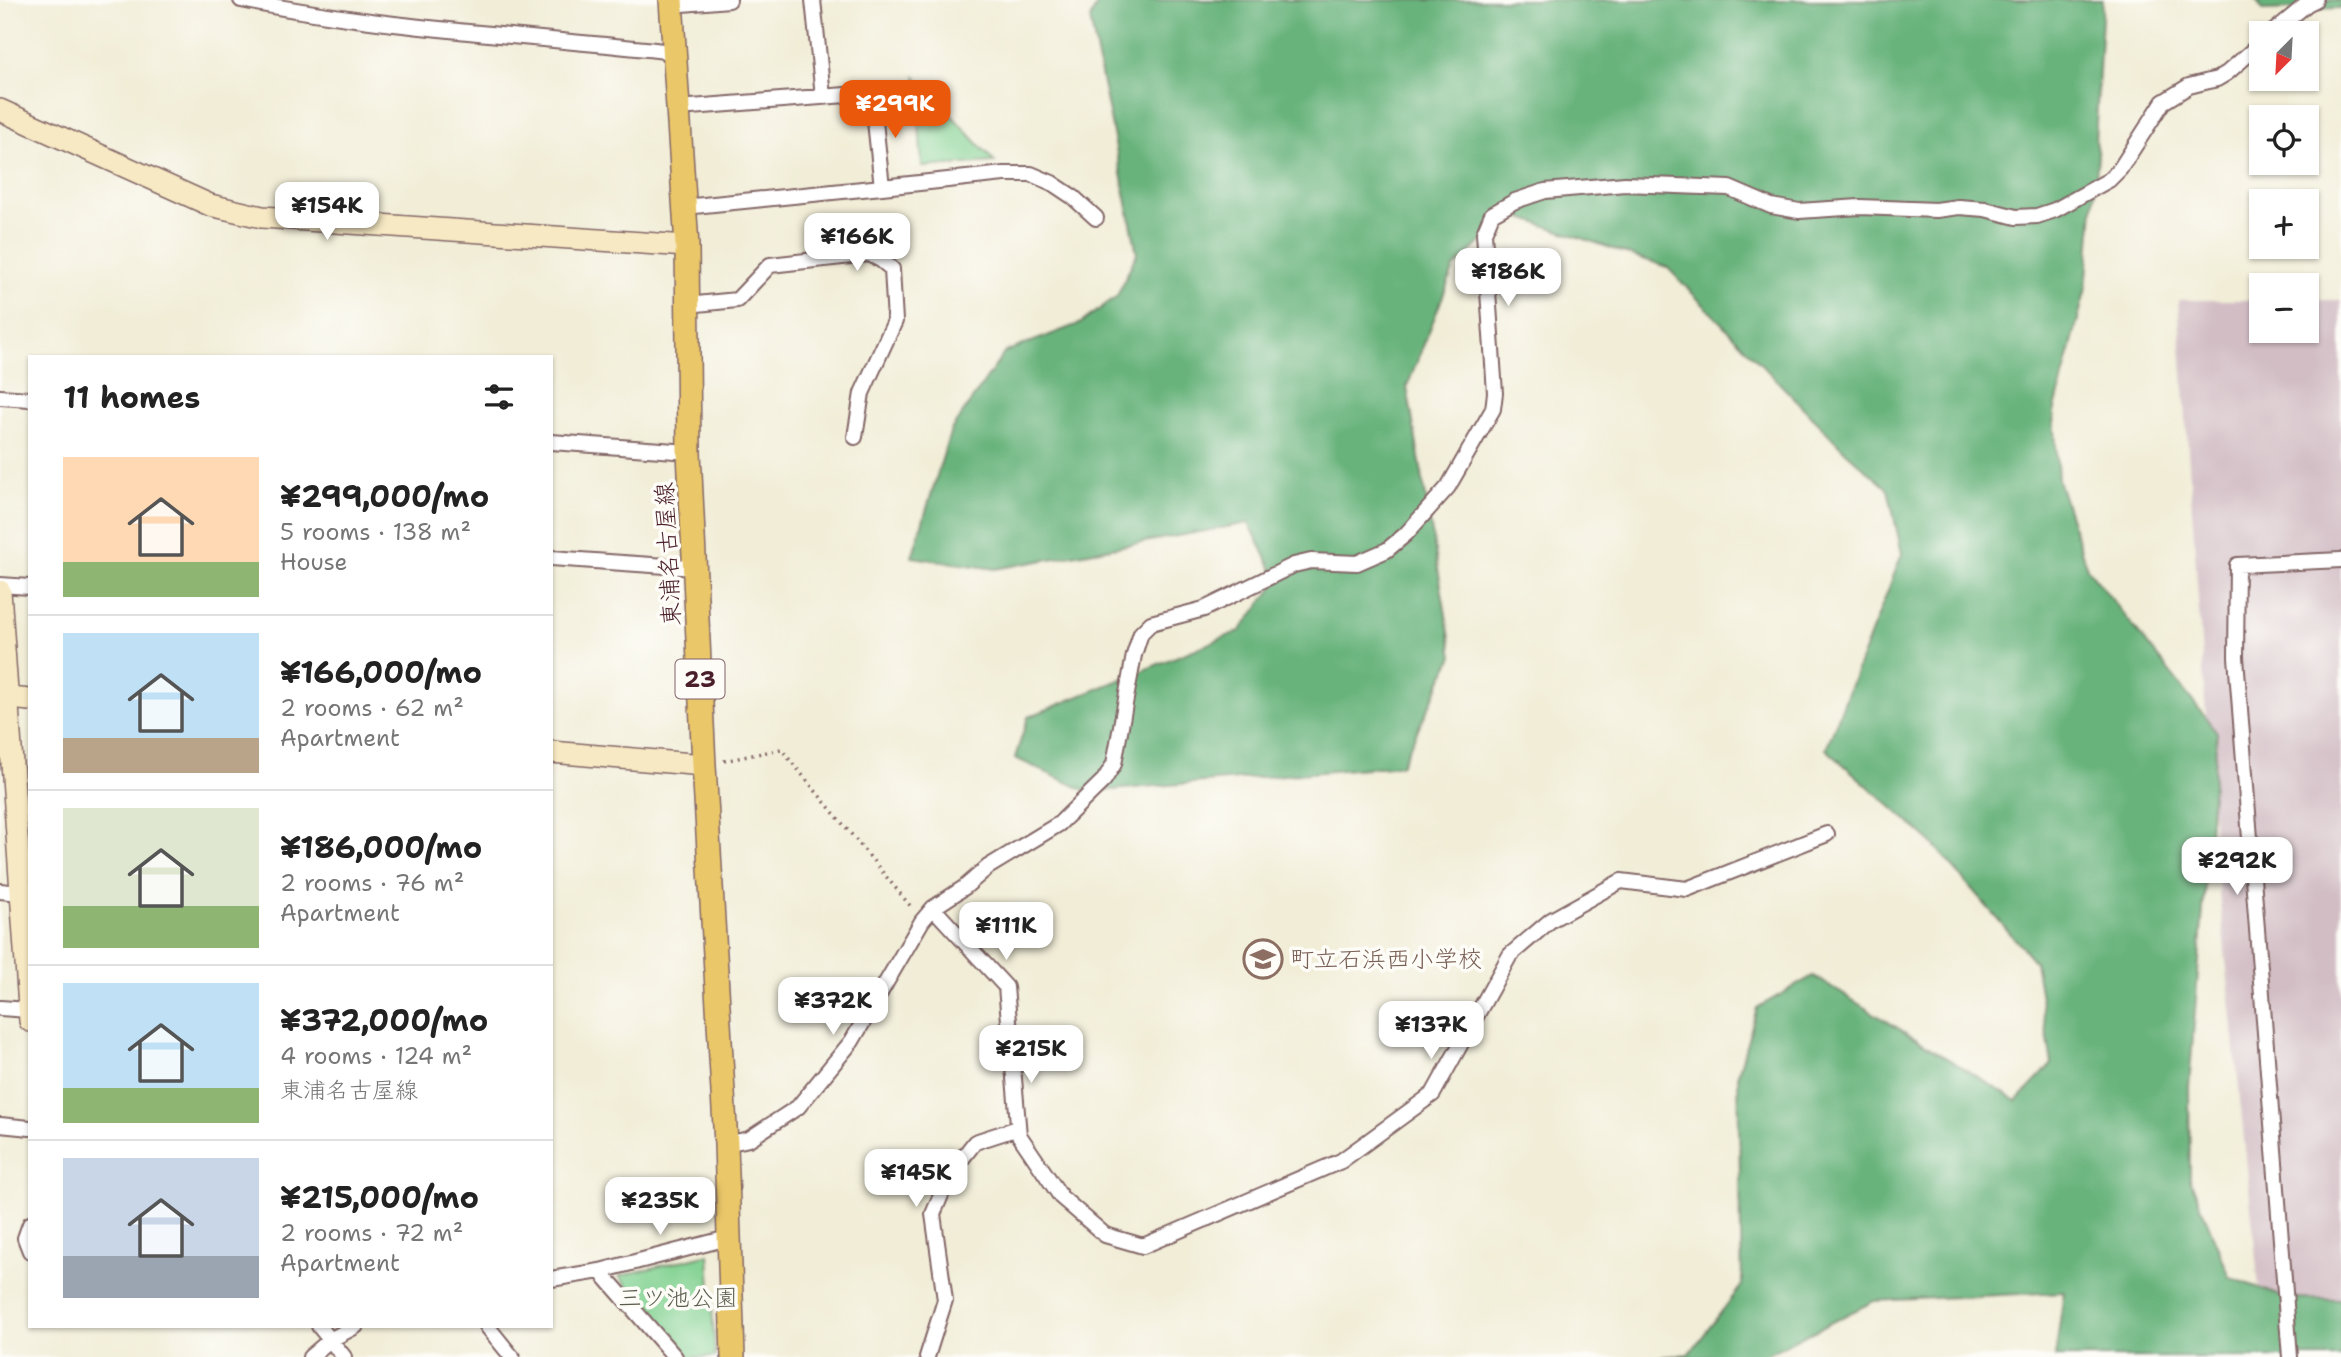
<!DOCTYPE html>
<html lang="en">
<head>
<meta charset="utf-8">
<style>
	body { margin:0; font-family:"Shantell Sans","Klee One",sans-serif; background:#f6f6f6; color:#222; height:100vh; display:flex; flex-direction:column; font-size:26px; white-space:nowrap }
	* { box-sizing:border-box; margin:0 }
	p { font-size:23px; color:#767676 }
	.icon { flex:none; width:38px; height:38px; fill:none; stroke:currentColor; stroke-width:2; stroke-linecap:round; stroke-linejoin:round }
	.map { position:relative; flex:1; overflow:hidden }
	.details { position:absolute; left:28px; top:355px; width:525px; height:973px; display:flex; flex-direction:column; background:#fff; border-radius:0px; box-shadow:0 2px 5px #0004 }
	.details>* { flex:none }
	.needle { width:46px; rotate:204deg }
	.buttons { position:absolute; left:2249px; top:21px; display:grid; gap:14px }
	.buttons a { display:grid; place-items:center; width:70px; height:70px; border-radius:0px; background:#fff; box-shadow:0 2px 5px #0004; font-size:35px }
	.price { position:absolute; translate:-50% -60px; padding:0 16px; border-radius:14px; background:#fff; color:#222; font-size:23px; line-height:46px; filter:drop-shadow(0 2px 4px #0008) }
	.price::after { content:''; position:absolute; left:50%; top:42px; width:21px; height:16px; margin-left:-10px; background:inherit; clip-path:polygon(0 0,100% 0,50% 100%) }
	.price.active { background:#ea580c; color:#fff }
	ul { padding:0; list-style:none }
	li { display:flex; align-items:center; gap:21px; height:175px; padding:0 35px }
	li+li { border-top:2px solid #e0e0e0 }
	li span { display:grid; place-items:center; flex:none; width:196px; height:140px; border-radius:0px; color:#555 }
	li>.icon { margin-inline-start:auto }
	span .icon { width:84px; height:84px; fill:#fffc; stroke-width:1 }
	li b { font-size:30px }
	h2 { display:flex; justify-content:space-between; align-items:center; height:84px; padding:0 35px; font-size:30px }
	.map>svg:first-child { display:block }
	.industrial { fill:#d2bdc5 }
	.green { fill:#81d191; stroke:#66785e; stroke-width:2 }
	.forest { fill:#68b37b; stroke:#596953; stroke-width:2 }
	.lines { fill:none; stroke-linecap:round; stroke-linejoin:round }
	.street-casing { stroke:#846767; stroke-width:18 }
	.secondary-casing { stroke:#846767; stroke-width:24 }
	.primary-casing { stroke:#846767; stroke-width:26 }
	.path { stroke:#846767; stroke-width:3.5; stroke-dasharray:2 5; stroke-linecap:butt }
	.street { stroke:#fff; stroke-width:14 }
	.secondary { stroke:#f7e9c3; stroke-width:21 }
	.primary { stroke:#eac769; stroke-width:23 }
	.labels { text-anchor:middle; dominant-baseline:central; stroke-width:7; stroke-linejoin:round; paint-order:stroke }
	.shield { fill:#fdfcf7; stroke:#806168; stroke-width:2 }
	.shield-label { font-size:23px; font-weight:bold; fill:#4a1f2b }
	.street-label { font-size:24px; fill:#4a1f2b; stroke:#fdfcf7 }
	.education-label { font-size:24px; fill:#785e54; stroke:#fdfcf7; text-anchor:start }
	.park-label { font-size:24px; fill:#5d5d4f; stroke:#fdfcf7 }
</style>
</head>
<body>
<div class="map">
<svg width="2341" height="1357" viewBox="0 0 2341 1357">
	<rect width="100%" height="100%" fill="#fdfcf7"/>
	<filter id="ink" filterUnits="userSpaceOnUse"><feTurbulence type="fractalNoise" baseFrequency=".0143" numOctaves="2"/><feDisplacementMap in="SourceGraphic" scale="14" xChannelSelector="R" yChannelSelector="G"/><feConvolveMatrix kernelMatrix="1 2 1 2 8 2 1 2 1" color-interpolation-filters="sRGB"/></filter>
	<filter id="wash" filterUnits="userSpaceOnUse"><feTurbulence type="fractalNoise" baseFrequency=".00686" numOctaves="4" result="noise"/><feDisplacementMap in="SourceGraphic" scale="28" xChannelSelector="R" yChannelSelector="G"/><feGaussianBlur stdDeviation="1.57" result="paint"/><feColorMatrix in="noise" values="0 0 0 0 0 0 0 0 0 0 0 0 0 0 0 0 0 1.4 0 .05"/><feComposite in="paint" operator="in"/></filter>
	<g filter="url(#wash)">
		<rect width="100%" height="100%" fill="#f1edd7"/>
		<path class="industrial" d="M2178,300H2261V331H2306L2307,300H2341V1357H2266L2215,851Z"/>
		<path class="green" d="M916,77L995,162L922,167Z
			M709,1254L715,1357H684L619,1276Z"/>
		<path class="forest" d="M1099,0H2103L2095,142L2098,155L2086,288L2054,413L2058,480L2087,568L2217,732L2189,1087L2190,1179L2230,1277L2285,1298L2341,1299V1357H2055L2064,1292L1874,1301L1762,1357H1659L1689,1354L1742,1285L1738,1074L1757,1008L1813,976L2017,1101L2052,1064L2035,962L1932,843L1826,749L1902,554L1888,489L1846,452L1667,267L1510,214L1454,268L1407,387L1453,656L1401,765L1088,792L1015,758L1028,717L1240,631L1278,581L1249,523L995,569L912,557L951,430L1005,352L1081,323L1117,296L1137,253L1090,19Z
			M2256,0H2341V8L2263,10Z"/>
	</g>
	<g filter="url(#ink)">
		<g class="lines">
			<g class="street-casing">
				<path id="street" d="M241,0C384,29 529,36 674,52
					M813,0L823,96
					M671,5L729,0
					M2272,33L2307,4L2315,0
					M678,108L872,93L882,187L684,207
					M882,187L1004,174H1031L1052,183L1073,197L1096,218
					M687,305L737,300L770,265L869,254L881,260L892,269L895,321L862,393L855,437
					M0,397L30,399
					M551,442L689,452
					M551,558L695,568
					M0,585L30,587
					M0,891L20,893
					M933,908L1006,987L1019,1135L1061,1197L1105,1235L1143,1246L1341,1161L1433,1094L1510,955L1551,920L1621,881L1687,889L1827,834
					M0,1008L29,1010
					M0,1125L30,1128
					M726,1144L749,1139L798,1107L852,1041L922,921L933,908L965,887L988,867L1059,824L1104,780L1114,764L1134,655L1141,633L1151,623L1204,609L1294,565L1311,561L1357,563L1387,550L1406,534L1448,487L1493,409L1495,393L1484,233L1492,214L1515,201L1545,191L1625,184L1729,188L1771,206L1799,211L1860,207L1936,210L1959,207L1985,209L2016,217L2037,216L2055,210L2109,180L2120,169L2163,102L2189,86L2217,79L2227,73L2261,43
					M30,1224L25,1238L30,1251
					M600,1271L675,1357
					M551,1279L600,1271L728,1238
					M319,1326L344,1357
					M487,1326L512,1357
					M310,1357L330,1340L356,1326
					M927,1357L945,1300L933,1214L950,1174L975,1142L1018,1128
					M2290,1357L2236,657L2237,565L2341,560"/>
			</g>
			<g class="secondary-casing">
				<path id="secondary" d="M0,110L210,205L262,217L687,246
					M0,591L30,1021
					M0,697L30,700
					M551,752L704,765"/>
			</g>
			<g class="primary-casing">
				<path id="primary" d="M671,0L687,246L689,452L704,765L726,1144L733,1357"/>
			</g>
			<path class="path" d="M724,761L781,749L912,908"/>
			<use href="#street" class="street"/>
			<use href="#secondary" class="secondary"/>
			<use href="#primary" class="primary"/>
		</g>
	</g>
	<defs>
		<g id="school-ring" transform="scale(2.0125)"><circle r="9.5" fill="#fdfcf7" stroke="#8d6e63" stroke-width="1.5"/><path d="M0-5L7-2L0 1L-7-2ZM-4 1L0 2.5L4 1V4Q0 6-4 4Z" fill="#8d6e63"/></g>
	</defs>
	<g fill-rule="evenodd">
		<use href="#school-ring" x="1263" y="959"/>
	</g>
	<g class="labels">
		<rect class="shield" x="675.5" y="659.5" width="49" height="39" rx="5"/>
		<g class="shield-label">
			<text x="700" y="679">23</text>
		</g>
		<g class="street-label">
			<text transform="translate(668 554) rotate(-93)">東浦名古屋線</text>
		</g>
		<g class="education-label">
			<text x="1290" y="959">町立石浜西小学校</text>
		</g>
		<g class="park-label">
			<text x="678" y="1298">三ツ池公園</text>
		</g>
	</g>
</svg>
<div class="buttons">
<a><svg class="needle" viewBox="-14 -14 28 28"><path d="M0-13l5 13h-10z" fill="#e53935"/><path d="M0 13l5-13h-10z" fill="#767676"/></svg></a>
<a><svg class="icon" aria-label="locate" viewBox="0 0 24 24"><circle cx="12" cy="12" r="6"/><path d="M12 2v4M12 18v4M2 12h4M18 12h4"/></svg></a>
<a>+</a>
<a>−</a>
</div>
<b class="price active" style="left:895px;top:140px">¥299K</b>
<b class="price" style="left:327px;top:242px">¥154K</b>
<b class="price" style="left:857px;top:273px">¥166K</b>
<b class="price" style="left:1508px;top:308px">¥186K</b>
<b class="price" style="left:2237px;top:897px">¥292K</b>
<b class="price" style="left:1006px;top:962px">¥111K</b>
<b class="price" style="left:833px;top:1037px">¥372K</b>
<b class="price" style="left:1431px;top:1061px">¥137K</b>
<b class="price" style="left:1031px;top:1085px">¥215K</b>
<b class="price" style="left:916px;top:1209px">¥145K</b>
<b class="price" style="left:660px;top:1237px">¥235K</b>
<section class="details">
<h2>11 homes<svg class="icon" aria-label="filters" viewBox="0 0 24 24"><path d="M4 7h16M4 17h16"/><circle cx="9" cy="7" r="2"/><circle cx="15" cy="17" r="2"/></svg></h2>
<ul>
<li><span style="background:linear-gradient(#ffd9b3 75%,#8fb573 0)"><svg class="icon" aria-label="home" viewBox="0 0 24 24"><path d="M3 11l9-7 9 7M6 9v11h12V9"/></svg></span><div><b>¥299,000/mo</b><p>5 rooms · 138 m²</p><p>House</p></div></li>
<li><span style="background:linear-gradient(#bfe0f5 75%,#b9a48a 0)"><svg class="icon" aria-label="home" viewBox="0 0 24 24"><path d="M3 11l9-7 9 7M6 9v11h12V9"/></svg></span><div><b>¥166,000/mo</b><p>2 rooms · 62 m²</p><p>Apartment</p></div></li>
<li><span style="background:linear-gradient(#dfe7d0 70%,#8fb573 0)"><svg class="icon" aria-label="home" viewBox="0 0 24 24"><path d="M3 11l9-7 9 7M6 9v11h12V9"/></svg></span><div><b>¥186,000/mo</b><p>2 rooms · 76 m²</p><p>Apartment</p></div></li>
<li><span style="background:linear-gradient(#bfe0f5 75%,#8fb573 0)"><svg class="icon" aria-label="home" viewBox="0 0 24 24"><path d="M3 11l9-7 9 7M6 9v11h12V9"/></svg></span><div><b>¥372,000/mo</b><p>4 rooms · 124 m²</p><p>東浦名古屋線</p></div></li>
<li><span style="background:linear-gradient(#c9d6e8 70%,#9aa5b1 0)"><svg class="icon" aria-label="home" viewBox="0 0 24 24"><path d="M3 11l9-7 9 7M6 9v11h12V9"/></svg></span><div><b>¥215,000/mo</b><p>2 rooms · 72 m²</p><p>Apartment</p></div></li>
</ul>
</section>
</div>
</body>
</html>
